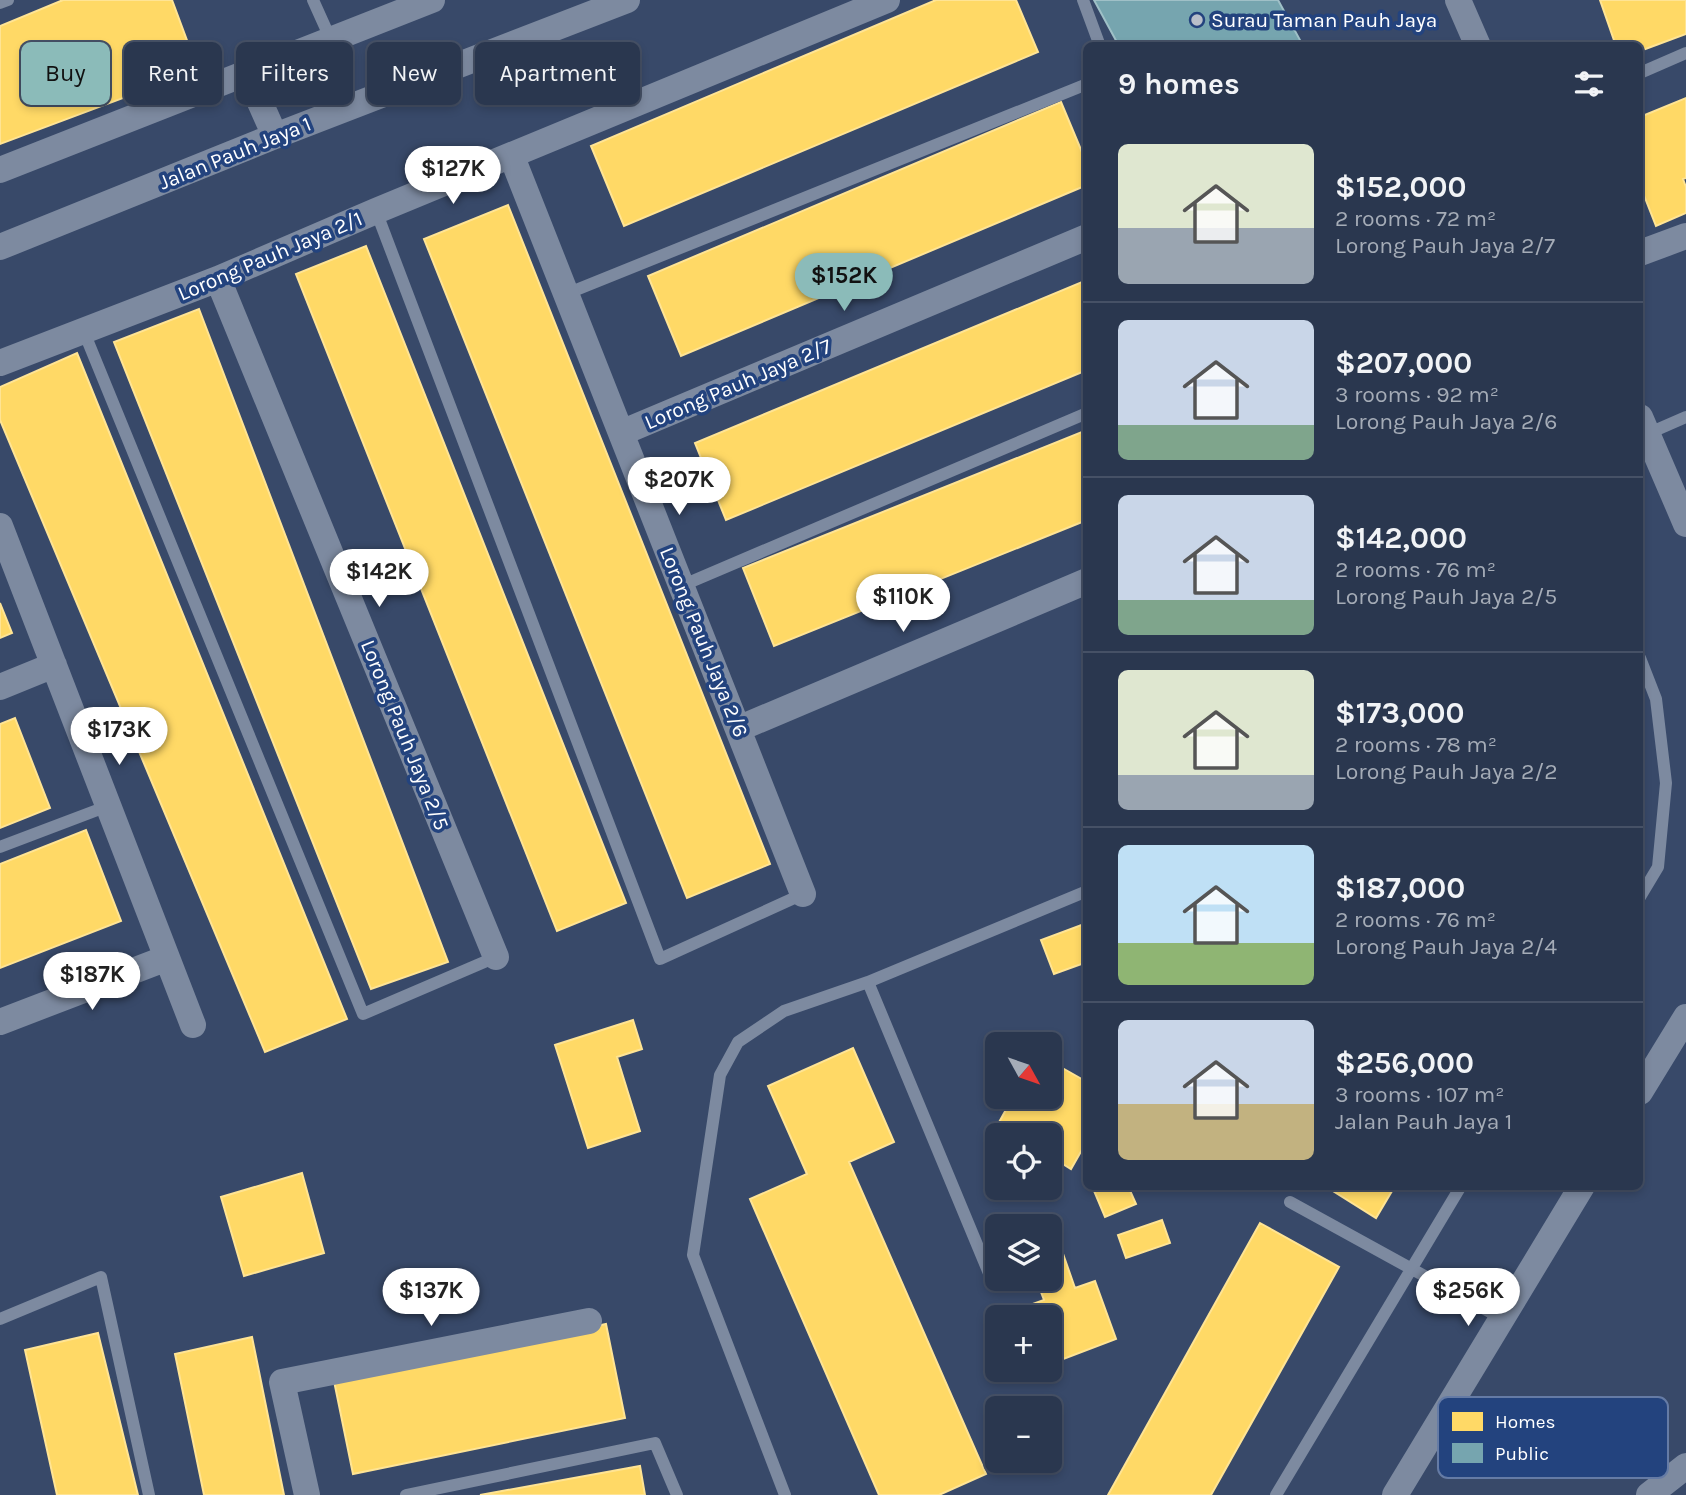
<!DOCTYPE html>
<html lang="en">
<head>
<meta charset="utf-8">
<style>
	body { margin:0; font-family:Karla,sans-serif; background:#364259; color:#f1f3f6; height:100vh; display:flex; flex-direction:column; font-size:26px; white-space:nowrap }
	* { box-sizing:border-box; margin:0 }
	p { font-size:23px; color:#a5acb7 }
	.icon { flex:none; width:38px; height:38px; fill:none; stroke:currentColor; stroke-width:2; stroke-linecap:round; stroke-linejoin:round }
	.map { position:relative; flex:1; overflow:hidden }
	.sheet { position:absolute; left:1083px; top:42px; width:560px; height:1148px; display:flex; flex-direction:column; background:#2a374f; border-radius:10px; box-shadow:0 4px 10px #0003,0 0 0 2px #465166 }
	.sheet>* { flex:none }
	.guide { position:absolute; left:21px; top:42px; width:665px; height:63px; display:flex; gap:14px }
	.needle { width:46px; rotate:130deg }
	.fabs { position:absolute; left:985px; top:1032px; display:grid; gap:14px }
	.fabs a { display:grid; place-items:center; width:77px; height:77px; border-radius:10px; background:#2a374f; box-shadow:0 4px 10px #0003,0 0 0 2px #465166; font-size:35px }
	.price { position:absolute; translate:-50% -60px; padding:0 16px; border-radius:24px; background:#fff; color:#222; font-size:23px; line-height:46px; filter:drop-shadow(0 2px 4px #0008) }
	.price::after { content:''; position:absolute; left:50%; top:42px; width:21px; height:16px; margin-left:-10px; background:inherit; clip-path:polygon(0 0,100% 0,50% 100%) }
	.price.active { background:#8bbbb9; color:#111 }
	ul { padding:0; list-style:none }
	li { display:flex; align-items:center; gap:21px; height:175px; padding:0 35px }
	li+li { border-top:2px solid #465166 }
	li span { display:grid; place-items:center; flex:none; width:196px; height:140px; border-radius:10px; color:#555 }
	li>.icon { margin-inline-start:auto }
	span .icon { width:84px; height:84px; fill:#fffc; stroke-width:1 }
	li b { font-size:30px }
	h2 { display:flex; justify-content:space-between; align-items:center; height:84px; padding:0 35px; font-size:30px }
	.tag { padding:0 24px; border-radius:10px; background:#2a374f; box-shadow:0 4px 10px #0003,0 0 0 2px #465166; font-size:24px; line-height:63px }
	.tag.active { background:#8bbbb9; color:#111 }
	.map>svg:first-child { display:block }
	.homes { fill:#ffd966; stroke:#ffe494; stroke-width:2 }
	.public { fill:#76a5af; stroke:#9fc0c7; stroke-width:2 }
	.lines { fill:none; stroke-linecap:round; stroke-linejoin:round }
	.lane { stroke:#7d8aa0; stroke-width:12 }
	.street { stroke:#7d8aa0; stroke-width:26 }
	.poi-dot { fill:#b9bfca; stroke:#23437e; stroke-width:2.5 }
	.labels { text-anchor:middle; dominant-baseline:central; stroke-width:7; stroke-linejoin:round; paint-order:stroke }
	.poi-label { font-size:21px; fill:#fff; stroke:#23437e; text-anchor:start }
	.street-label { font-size:21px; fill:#fff; stroke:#23437e }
	.key { fill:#23437e; stroke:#657ba5; stroke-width:2 }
	.key-label { font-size:19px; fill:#fff }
</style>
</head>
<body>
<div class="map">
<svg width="1686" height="1495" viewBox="0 0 1686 1495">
	<rect width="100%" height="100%" fill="#384969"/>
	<path class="homes" d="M63,0H172L198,70L0,144V26Z
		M936,0H1016L1038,52L624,226L591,146Z
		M1600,0H1686V34L1640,51V46H1616Z
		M1686,98V178L1683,179L1686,187V213L1656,226L1640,185V117Z
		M1061,102L1087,164V185L681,356L648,276Z
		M508,205L770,864L687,898L424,239Z
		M366,246L626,903L557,931L296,274Z
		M1087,280V370L726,520L695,443Z
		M199,309L448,962L371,989L114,342Z
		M77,353L347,1019L265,1052L0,420V387Z
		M1087,430V520L774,646L743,568Z
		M0,603L12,633L0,638Z
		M15,718L50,808L0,828V724Z
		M86,830L121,921L0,968V864Z
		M1087,923V962L1054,974L1041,940Z
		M633,1020L642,1049L617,1057L640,1131L588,1148L555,1045Z
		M853,1048L894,1142L849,1162L986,1474L939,1495H879L750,1199L807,1174L768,1086Z
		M1050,1061L1087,1082V1141L1071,1169L1050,1156V1136H1014L997,1126L1013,1097H1050Z
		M302,1173L324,1253L244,1276L221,1197Z
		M1092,1186H1128L1136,1204L1105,1217Z
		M1325,1186H1395L1376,1218Z
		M1162,1220L1170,1243L1126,1258L1118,1235Z
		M1260,1223L1339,1267L1211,1495H1108Z
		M1061,1248L1075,1288L1095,1281L1116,1339L1050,1364V1318H1028L1024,1307L1044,1300L1036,1279H1050V1252Z
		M606,1324L625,1418L353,1474L334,1381Z
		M98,1333L138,1495H57L25,1350Z
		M252,1337L284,1495H204L175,1354Z
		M640,1466L645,1495H480Z"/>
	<path class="public" d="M1094,0H1278L1300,40L1298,46H1119Z"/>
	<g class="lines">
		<path class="lane" d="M313,0L331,40
			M1083,0L1100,46
			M0,3L8,0
			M1640,73L1686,53
			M376,211L660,959L803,894
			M566,294L1087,84
			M84,332L363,1014L496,957
			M1647,434L1686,417
			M681,586L1087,413
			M1640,658L1656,699L1666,783L1658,867L1640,897
			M0,847L108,806
			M868,982L993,1283
			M1290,1202L1501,1318
			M0,1319L101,1277L149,1495
			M406,1495L655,1443L677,1495
			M785,1495L693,1255L720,1075L738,1042L784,1011L868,982L1087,891
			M1276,1495L1461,1186"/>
		<path class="street" d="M1458,0L1478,46
			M247,73L275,136
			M512,157L803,894
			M0,170L432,0
			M0,247L275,136L627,0
			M1640,253L1686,236
			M218,279L496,957
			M0,363L218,279L376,211L887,0
			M1640,417L1686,524
			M621,433L1087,237
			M0,526L193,1025
			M0,687L54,665
			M738,729L1087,581
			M0,1022L167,958
			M1640,1092L1686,1017
			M307,1495L282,1382L589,1321
			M1395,1495L1582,1186
			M1649,1495L1686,1466"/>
	</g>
	<circle class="poi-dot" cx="1197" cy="20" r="7"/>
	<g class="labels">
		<g class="poi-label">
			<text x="1211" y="20">Surau Taman Pauh Jaya</text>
		</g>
		<g class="street-label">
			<text transform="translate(235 153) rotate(-22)">Jalan Pauh Jaya 1</text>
			<text transform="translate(270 256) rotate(-23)">Lorong Pauh Jaya 2/1</text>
			<text transform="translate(738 384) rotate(-23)">Lorong Pauh Jaya 2/7</text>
			<text transform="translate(704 642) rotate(68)">Lorong Pauh Jaya 2/6</text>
			<text transform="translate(405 735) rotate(68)">Lorong Pauh Jaya 2/5</text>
		</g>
	</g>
	<rect x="1438" y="1397" width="230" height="81" rx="10" class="key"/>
	<rect x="1452" y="1412" width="31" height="19" fill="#ffd966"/>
	<rect x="1452" y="1443" width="31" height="20" fill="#76a5af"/>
	<g class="key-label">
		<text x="1495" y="1428">Homes</text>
		<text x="1495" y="1460">Public</text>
	</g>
</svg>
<div class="fabs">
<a><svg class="needle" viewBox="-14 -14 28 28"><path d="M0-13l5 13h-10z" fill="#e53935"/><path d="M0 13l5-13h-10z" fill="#a5acb7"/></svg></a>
<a><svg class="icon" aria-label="locate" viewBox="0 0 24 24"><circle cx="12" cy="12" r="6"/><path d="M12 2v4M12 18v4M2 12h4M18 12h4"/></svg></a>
<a><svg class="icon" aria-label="layers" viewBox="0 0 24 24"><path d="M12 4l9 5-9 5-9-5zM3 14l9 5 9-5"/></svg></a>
<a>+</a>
<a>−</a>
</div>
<b class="price" style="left:453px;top:206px">$127K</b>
<b class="price active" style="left:844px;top:313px">$152K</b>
<b class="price" style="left:679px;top:517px">$207K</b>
<b class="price" style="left:379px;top:609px">$142K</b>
<b class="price" style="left:903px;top:634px">$110K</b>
<b class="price" style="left:119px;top:767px">$173K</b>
<b class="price" style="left:92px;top:1012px">$187K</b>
<b class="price" style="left:431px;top:1328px">$137K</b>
<b class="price" style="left:1468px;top:1328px">$256K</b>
<div class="guide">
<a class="tag active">Buy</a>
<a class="tag">Rent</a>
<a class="tag">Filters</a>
<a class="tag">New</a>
<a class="tag">Apartment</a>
</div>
<section class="sheet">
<h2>9 homes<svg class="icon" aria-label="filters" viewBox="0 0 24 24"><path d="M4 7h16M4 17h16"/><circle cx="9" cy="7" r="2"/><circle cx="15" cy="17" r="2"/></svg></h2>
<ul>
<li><span style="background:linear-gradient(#dfe7d0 60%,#9aa5b1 0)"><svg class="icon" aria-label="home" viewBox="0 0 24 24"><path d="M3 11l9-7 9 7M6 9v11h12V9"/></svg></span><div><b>$152,000</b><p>2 rooms · 72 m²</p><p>Lorong Pauh Jaya 2/7</p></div></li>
<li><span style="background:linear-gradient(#c9d6e8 75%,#7fa58c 0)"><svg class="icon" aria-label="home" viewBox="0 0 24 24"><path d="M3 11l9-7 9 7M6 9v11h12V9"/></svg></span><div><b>$207,000</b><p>3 rooms · 92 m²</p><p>Lorong Pauh Jaya 2/6</p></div></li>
<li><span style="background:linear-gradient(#c9d6e8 75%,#7fa58c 0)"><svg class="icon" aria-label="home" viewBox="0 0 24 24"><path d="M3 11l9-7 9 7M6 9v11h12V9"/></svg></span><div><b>$142,000</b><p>2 rooms · 76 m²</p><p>Lorong Pauh Jaya 2/5</p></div></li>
<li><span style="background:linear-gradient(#dfe7d0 75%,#9aa5b1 0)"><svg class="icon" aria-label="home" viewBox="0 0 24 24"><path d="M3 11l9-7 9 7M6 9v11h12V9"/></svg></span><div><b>$173,000</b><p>2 rooms · 78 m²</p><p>Lorong Pauh Jaya 2/2</p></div></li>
<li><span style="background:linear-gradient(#bfe0f5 70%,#8fb573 0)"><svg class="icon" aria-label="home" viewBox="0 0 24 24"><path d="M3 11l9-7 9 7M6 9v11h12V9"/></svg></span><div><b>$187,000</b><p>2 rooms · 76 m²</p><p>Lorong Pauh Jaya 2/4</p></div></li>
<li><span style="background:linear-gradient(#c9d6e8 60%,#c2b280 0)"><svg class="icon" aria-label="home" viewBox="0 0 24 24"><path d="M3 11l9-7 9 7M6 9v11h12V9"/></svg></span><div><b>$256,000</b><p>3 rooms · 107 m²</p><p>Jalan Pauh Jaya 1</p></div></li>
</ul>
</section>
</div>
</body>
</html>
